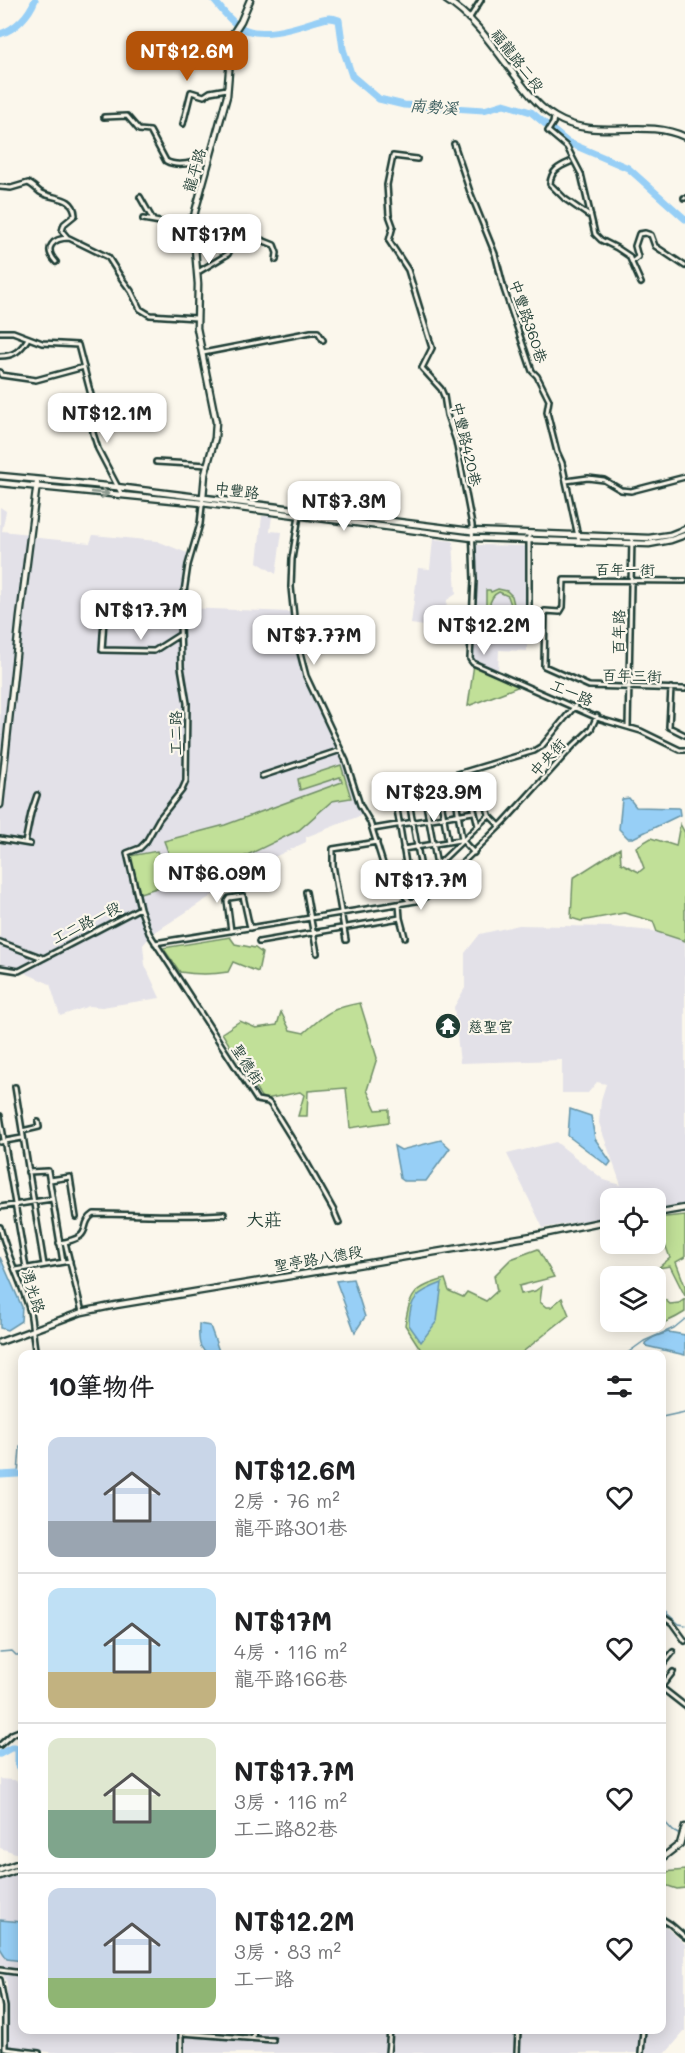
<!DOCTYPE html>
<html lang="zh-TW">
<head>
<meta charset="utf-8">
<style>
	body { margin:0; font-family:Mali,"LXGW WenKai TC",sans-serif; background:#f6f6f6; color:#202124; height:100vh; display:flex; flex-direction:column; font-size:22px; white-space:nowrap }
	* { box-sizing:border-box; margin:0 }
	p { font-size:20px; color:#757577 }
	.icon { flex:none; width:33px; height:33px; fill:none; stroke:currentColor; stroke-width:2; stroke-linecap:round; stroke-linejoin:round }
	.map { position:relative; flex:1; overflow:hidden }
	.side { position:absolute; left:18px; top:1350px; width:648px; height:684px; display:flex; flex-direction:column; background:#fff; border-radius:12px; box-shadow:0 3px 15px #0003 }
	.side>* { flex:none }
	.controls { position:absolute; left:600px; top:1188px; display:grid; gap:12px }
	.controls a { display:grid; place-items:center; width:66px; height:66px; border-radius:12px; background:#fff; box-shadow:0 3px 15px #0003; font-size:30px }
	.price { position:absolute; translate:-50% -51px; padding:0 14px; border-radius:12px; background:#fff; color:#222; font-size:20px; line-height:39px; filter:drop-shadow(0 2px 3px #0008) }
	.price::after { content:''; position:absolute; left:50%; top:36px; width:18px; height:14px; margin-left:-9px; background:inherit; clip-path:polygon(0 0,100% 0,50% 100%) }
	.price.current { background:#b45309; color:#fff }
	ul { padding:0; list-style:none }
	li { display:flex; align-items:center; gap:18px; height:150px; padding:0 30px }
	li+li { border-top:2px solid #e0e0e0 }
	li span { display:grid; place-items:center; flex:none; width:168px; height:120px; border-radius:12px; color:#555 }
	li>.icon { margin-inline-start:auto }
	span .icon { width:72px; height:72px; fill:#fffc; stroke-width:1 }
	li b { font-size:26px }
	h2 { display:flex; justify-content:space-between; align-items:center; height:72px; padding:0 30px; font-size:26px }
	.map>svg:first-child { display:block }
	.built { fill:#e3e1e8 }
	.green { fill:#c1e098; stroke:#708e66; stroke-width:1.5; fill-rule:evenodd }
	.water { fill:#97cff6; stroke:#6795a8; stroke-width:1.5 }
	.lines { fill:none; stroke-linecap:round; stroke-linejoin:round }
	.stream { stroke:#6795a8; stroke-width:1.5 }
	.river { stroke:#97cff6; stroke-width:7 }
	.street-casing { stroke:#1f3d34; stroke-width:8 }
	.secondary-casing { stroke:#1f3d34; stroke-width:9 }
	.street { stroke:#fbf7ec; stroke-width:3 }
	.secondary { stroke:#fbf7ec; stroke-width:4.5 }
	.oneway { stroke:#8d9a90 }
	.labels { text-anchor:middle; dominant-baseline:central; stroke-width:4.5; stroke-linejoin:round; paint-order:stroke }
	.street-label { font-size:15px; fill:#1f3d34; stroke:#fbf7ec }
	.poi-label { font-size:15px; fill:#1f3d34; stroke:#fbf7ec; text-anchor:start }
	.water-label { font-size:16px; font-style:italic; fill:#375a5b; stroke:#fbf7ec }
	.quarter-label { font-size:18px; fill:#1f3d34; stroke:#fbf7ec }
</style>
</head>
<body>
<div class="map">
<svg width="685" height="2053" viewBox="0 0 685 2053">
	<rect width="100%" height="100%" fill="#fbf7ec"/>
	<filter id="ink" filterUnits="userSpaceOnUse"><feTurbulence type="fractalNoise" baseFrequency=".0167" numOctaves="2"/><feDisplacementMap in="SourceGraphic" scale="12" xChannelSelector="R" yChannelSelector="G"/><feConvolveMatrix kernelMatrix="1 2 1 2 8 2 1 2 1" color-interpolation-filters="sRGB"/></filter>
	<g filter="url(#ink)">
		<path class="built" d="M0,507L6,511L2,531L29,534V537L90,543L93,535L157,541L187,553V608L290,612L299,660L312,697L327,726L343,764L362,815L306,837V842L264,862L152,934L143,945L145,965L160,998L102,1007L89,1006L60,1016L50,984L14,968L0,966Z
			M262,516H272L270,531L282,532L276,574L257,562Z
			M433,539L453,541L456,594L447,600L444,629L411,624L418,568L430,569Z
			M475,545L525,546L527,651L499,650L498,671L473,659Z
			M519,925L610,927L653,931L685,940V1204L656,1209V1198H610V1216L543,1228L507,1154L556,1142L604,1180L621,1185L599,1123L601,1100L606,1084L597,1082L588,1093H562V1060L460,1063L454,1007L465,988V953L480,934Z
			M0,1779L14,1780L22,1784V1855L0,1848Z
			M22,1858V2030H662V1924L685,1944V2031L666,2053H59L7,2047V1983L0,1967V1880Z"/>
		<path class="green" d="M498,589L507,591L512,596C517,611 515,646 490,631V645H486V590H490L491,592ZM499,592L508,596C513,607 513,624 501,630L494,628C486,619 487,597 499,592Z
			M474,664L520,686L468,706Z
			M341,765L351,798L332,801L299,830L233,862L230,876L214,887L209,872L140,893L130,856L157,851L163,867L170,857L164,841L225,825L342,782L340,777L300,790L298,779Z
			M680,824L685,833V941L657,932L653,921L624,913L581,921L571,918L573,878L620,848L621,863L639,872L644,868L636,847L651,838L676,846Z
			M230,937L235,944L255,948L262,953L258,972L233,962L228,972C211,975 197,975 180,972L163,948Z
			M360,1003L377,1058L367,1090L376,1110L389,1109V1122L350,1128L346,1088L308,1091L307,1116H298L304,1095L300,1092L266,1099L261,1097L222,1033L240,1021L256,1028L277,1025L281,1012L290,1030L304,1033C325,1014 331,1008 360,1003Z
			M685,1215V1257L676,1262L685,1286V1296L670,1266L658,1268L670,1258L664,1241L656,1231V1218Z
			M538,1249L554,1277L519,1286L521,1294L535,1291L542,1286L540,1302L546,1307H551L562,1298L569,1315L520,1354H418L421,1350L405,1325C410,1293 414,1288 445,1279L449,1291L463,1297L467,1292L486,1301L497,1291L494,1276L511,1259Z
			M657,1293L670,1304L679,1303L685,1299V1312C663,1326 651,1328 625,1322H656V1294Z
			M685,1870V1888L677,1889L662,1884V1875L664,1872Z"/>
		<path class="water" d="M629,798L636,807L679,808L680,815L633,838H628L619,829L622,799Z
			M570,1109L591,1116L595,1139L611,1162L608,1166L568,1136Z
			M441,1140L450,1148L426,1181H404L400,1178L394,1146L401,1150Z
			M0,1257L22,1307L21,1321L7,1330L0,1328Z
			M353,1279L365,1317L355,1332L336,1281Z
			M442,1283L437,1321L421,1342L409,1325C409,1297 418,1292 442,1283Z
			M199,1324L210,1326L220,1354C198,1355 198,1343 199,1324Z
			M668,1332L685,1335V1355L646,1346L645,1343L654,1337Z
			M0,1920L22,1922V1961L7,1959L0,1948Z"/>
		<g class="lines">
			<path class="stream" d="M626,1354L644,1341L674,1328L685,1319
				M662,1417L685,1412
				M22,1446L20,1447L18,1474H22
				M662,1609L679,1624L685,1625
				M0,1652L12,1651L16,1655H22
				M662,1819L673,1831L685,1838"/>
			<path class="river" d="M214,0C222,10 229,20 240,27C259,39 292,29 313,22C323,19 328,16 339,20L343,49L352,76L379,99L404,105L484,110L504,104L531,112L567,142L628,168L685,219
				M0,34C16,29 29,15 35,0
				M0,1475L18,1474
				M0,1754L11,1748H18V1766L22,1770"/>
			<g class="street-casing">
				<path id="street" d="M469,19L481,0
					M104,117L127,116L139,130L150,131L166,161C178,168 197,162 209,157
					M554,117L553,123L548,131L567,147L581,174L595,234L601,240L617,248L629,256L641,283
					M183,124L191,92L204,96L210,92L227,89
					M454,144L470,192L495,254L504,289L532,371L537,376L549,400L547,412L557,452L562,463L579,541
					M417,159L393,156L387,185L389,215L393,226L389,241L408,270L432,348L422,368L441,389L444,396L447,415L456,441L472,525L474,580L470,659L473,663L600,719L641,731L680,750H685
					M570,162C558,167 551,171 550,184L565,199L588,215
					M0,187L11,188L28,183C33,185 36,189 40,192C53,200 74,195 75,215L64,224L62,231L67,237
					M140,197L153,220
					M684,198H685
					M143,219L166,223H179L193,217
					M633,261L638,257L635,246L639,234L645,233L651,235L655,246L685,266
					M56,262C43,248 53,238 69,238L108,257L122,279L131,291L140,309L150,315L196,318
					M198,272L228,254L232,246L247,237H254L274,245L277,253L276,260
					M0,332H13L42,343L78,345L91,395L93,433L98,449L122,495
					M203,353L311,332H318L323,340
					M0,356C14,356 20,351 27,340
					M0,372L1,375L36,380L84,367
					M156,462L208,465
					M566,481L588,478L604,480L621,490L631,491L685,477
					M203,497L200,524L188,565L180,619L181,667L187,703L186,781L182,790L159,819L146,842L140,848L127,853L140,908L149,933L257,1100L268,1102L271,1105L307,1163L334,1211L339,1223
					M300,509L292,559L291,587L296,637L306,676L346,761L360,805L370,822L384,867L390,878L410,902
					M529,534V634
					M685,581L564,580L563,607L560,612L545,611L544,666L589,686L685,689
					M179,635L154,651L102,650L105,605L182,607
					M671,688L669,727L685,735
					M628,727L632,538
					M262,776L341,750
					M431,782L534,751L542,746L575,706
					M484,794L489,815L500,826
					M471,796L478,826
					M456,798L462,840
					M441,801L448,842
					M426,804L437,865L446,879
					M410,807L423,879
					M397,809L409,882
					M373,829L473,812
					M0,839L30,844
					M462,840L474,853
					M25,843L31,813L37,795
					M403,849L460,840
					M395,885L421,881L489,815
					M306,892L317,953
					M399,904L400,918L405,937
					M231,931L227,901L229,898L243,896L250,928
					M346,940L333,865V849L377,842
					M0,942L43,958
					M259,942L400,918
					M155,943L422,900L446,879L504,822L573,746L591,729L597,716
					M0,968L19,971L140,908
					M15,1087L44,1265
					M0,1116L26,1268
					M22,1131L39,1127L38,1122
					M0,1142L22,1138
					M28,1172L48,1171L63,1262
					M50,1180L70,1177L76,1217
					M0,1207L52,1199
					M0,1227C7,1256 22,1283 30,1312C33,1326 33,1341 36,1354
					M65,1242L82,1312
					M59,1243C97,1237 77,1225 94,1214C137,1214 181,1217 224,1214
					M16,1270L70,1261
					M662,1616L672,1623L685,1641
					M662,1666L673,1652
					M662,1686L673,1672
					M662,1688L685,1706
					M0,1745L12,1734L22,1730
					M662,1919L670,1924L685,1937
					M0,1970L22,1973
					M0,1980L5,2007V2049L39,2053
					M181,2030V2053
					M182,2033L273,2040
					M253,2038L254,2030
					M388,2053L390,2030
					M517,2053L518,2030
					M641,2053L643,2030"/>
			</g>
			<g class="secondary-casing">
				<path id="secondary" d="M446,0C477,19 498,54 520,82C530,95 540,108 555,117C596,142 643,117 685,137
					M0,476L117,487L471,531L649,538L670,535L685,529
					M0,483L202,503L472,538L649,544L671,540L685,535
					M203,497L205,474L215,438L216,422L197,328L198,284L193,224L195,212L227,96L232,35L241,21L250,0
					M0,805L20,617L37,483
					M656,1213L685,1208
					M0,1342L82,1312L116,1305L538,1235L610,1220
					M662,1858L680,1844L685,1827
					M0,1870L22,1862
					M0,1876L22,1868"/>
			</g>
			<use href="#street" class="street"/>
			<use href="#secondary" class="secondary"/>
		</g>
		<defs><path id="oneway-shaft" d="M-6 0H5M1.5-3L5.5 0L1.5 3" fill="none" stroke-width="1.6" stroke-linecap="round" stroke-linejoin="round" transform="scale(1.5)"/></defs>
		<use class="oneway" href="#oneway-shaft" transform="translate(100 493) rotate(6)"/>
	</g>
	<defs>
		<g id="temple-disc" transform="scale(1.35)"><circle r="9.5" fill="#1f3d34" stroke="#fbf7ec"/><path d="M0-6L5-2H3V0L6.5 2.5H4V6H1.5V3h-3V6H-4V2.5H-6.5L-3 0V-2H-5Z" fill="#fff"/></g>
	</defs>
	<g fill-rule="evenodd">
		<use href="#temple-disc" x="448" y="1026"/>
	</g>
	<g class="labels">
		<g class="street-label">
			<text transform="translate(518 60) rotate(52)">福龍路二段</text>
			<text transform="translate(194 170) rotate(-74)">龍平路</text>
			<text transform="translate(529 321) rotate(71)">中豐路360巷</text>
			<text transform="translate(467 444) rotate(77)">中豐路420巷</text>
			<text transform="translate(237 490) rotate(7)">中豐路</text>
			<text x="625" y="569">百年一街</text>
			<text transform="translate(618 632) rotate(-89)">百年路</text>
			<text transform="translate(632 675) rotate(2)">百年三街</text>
			<text transform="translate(572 692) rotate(23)">工一路</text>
			<text transform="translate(175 733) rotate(-90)">工二路</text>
			<text transform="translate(547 757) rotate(-48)">中央街</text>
			<text transform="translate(86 922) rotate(-27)">工二路一段</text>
			<text transform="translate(248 1064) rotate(57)">聖德街</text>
			<text transform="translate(318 1258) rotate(-10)">聖亭路八德段</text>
			<text transform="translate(34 1291) rotate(73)">湧光路</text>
		</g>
		<g class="poi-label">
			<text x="468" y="1026">慈聖宮</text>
		</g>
		<g class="water-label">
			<text transform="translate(434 106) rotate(4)">南勢溪</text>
		</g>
		<g class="quarter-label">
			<text x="264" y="1219">大莊</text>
		</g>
	</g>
</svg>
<div class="controls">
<a><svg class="icon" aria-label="locate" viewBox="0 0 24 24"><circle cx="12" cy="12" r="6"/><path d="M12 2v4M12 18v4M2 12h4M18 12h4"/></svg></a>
<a><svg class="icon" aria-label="layers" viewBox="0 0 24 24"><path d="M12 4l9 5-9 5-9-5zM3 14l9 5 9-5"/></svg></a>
</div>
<b class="price current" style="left:187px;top:82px">NT$12.6M</b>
<b class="price" style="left:209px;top:265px">NT$17M</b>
<b class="price" style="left:107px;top:444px">NT$12.1M</b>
<b class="price" style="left:344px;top:532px">NT$7.3M</b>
<b class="price" style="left:141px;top:641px">NT$17.7M</b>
<b class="price" style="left:484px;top:656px">NT$12.2M</b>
<b class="price" style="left:314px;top:666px">NT$7.77M</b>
<b class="price" style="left:434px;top:823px">NT$23.9M</b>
<b class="price" style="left:217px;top:904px">NT$6.09M</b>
<b class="price" style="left:421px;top:911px">NT$17.7M</b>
<section class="side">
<h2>10筆物件<svg class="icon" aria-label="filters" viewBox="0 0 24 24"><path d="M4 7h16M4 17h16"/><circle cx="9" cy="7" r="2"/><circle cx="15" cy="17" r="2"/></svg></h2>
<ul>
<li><span style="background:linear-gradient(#c9d6e8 70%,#9aa5b1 0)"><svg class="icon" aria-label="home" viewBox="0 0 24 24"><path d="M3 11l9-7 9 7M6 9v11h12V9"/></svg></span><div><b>NT$12.6M</b><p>2房 · 76 m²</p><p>龍平路301巷</p></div><svg class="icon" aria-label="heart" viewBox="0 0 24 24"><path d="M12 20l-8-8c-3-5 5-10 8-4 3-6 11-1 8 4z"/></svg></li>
<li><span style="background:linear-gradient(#bfe0f5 70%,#c2b280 0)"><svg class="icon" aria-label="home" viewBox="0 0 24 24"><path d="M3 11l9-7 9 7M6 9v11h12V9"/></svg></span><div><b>NT$17M</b><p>4房 · 116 m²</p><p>龍平路166巷</p></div><svg class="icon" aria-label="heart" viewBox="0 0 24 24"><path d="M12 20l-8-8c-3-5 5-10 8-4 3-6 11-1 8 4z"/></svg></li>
<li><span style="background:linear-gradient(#dfe7d0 60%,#7fa58c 0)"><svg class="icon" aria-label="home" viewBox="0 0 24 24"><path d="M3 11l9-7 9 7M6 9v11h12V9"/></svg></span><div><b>NT$17.7M</b><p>3房 · 116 m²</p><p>工二路82巷</p></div><svg class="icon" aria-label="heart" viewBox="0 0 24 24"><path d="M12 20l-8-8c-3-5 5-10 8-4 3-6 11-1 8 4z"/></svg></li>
<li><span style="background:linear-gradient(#c9d6e8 75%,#8fb573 0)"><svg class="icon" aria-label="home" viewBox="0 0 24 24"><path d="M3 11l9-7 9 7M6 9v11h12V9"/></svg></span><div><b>NT$12.2M</b><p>3房 · 83 m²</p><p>工一路</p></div><svg class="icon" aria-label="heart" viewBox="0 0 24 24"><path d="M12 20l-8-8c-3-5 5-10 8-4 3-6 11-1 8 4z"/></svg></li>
</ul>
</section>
</div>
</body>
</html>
